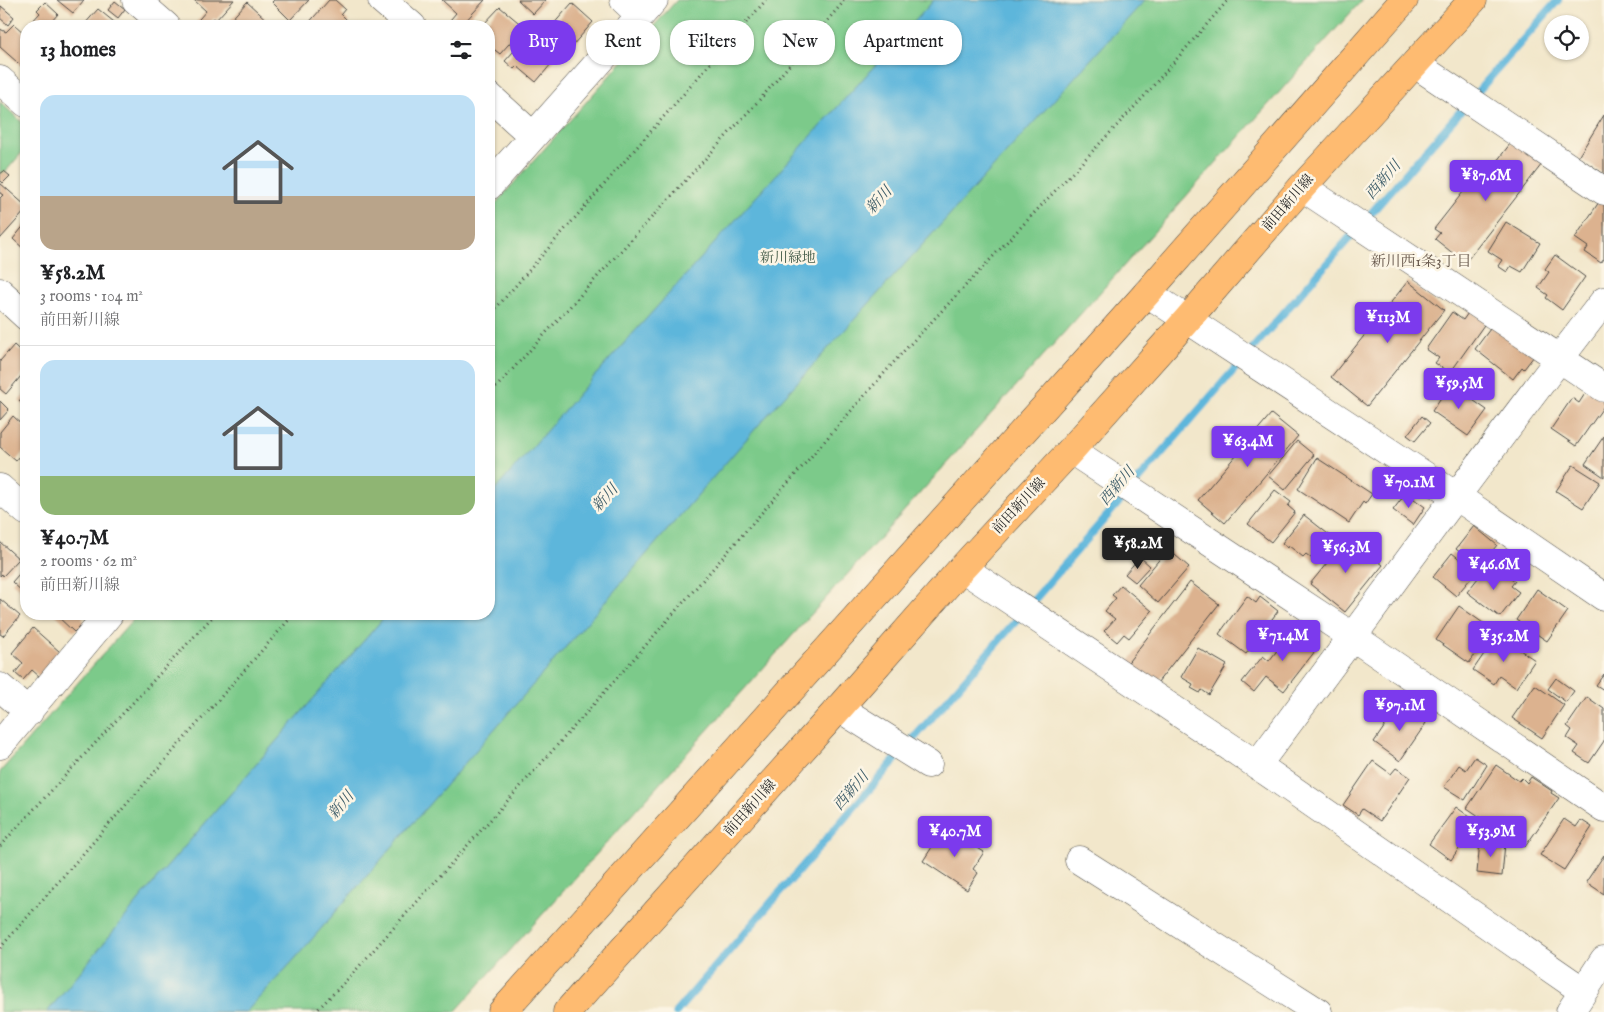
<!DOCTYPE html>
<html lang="en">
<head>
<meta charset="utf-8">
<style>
	body { margin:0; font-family:"IM FELL English","Noto Serif JP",serif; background:#f2f2f2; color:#202124; height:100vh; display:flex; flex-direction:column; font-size:19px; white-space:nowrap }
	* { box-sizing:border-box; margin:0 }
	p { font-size:16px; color:#757577 }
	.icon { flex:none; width:28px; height:28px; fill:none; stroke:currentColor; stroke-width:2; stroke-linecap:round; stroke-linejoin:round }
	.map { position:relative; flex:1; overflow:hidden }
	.panel { position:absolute; left:20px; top:20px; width:475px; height:600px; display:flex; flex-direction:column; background:#fff; border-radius:20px; box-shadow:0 1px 4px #0004 }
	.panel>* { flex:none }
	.hud { position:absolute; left:510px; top:20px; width:475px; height:45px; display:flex; gap:10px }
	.controls { position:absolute; left:1544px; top:15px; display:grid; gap:10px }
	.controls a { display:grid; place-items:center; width:45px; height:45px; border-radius:50%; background:#fff; box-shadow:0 1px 4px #0004; font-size:25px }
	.price { position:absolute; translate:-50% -42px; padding:0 11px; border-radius:5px; background:#7c3aed; color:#fff; font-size:16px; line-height:32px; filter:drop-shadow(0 1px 2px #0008) }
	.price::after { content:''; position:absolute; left:50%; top:30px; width:15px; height:11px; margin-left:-8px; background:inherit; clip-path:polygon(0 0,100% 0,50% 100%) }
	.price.current { background:#222; color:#fff }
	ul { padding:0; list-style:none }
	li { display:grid; align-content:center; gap:10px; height:265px; padding:0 20px }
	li+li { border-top:1px solid #e0e0e0 }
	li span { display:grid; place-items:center; height:155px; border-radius:15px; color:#555 }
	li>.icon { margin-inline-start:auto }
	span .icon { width:90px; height:90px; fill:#fffc; stroke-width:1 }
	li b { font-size:21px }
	h2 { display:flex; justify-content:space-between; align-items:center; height:60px; padding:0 20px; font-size:21px }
	.pill { padding:0 18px; border-radius:20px; background:#fff; box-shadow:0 1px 4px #0004; font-size:18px; line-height:45px }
	.pill.current { background:#7c3aed; color:#fff }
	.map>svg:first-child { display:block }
	.green { fill:#7cca8a; stroke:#547a5a }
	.water { fill:#5db6db; stroke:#447083 }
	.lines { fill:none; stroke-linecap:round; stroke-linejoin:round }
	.stream { stroke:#5db6db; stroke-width:8 }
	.building { fill:#dcb28f }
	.minor-casing { stroke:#494743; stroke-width:29 }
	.major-casing { stroke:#494743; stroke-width:29 }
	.path { stroke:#494743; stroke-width:3; stroke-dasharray:1 4; stroke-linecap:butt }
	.minor { stroke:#fff; stroke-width:28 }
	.major { stroke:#febb71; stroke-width:28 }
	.labels { text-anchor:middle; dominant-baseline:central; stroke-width:5; stroke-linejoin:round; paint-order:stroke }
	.street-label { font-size:14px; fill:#2b2b2b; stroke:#fcf5e5 }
	.park-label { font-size:14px; fill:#435b48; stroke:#fcf5e5 }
	.water-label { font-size:15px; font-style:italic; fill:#3c5c69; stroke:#fcf5e5 }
	.neighbourhood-label { font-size:15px; fill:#695a4e; stroke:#fcf5e5 }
</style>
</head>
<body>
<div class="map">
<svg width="1604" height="1012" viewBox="0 0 1604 1012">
	<rect width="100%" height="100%" fill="#fcf5e5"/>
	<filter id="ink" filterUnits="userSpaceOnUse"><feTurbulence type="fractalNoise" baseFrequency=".02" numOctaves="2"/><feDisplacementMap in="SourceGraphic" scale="10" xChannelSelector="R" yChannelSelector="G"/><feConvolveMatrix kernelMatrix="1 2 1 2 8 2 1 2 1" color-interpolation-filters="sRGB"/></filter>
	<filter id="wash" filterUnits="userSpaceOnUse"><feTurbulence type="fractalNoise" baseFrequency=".0096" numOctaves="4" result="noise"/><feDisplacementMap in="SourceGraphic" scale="20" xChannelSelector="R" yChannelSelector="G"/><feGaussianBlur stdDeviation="1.12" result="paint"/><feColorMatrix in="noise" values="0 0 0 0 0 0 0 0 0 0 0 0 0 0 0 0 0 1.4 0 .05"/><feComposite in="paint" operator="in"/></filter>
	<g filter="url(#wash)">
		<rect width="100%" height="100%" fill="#f2e7cb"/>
		<path class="green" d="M677,0H1362L455,1012H0V772L138,614H489V211Z
			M0,102L26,126V148L0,178Z"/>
		<path class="water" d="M934,0H1145L763,420L293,961L246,1012H47L159,876L387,614H489V497L581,391Z"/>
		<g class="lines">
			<path class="stream" d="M676,1012L1266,333L1558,0"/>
		</g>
		<g id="blocks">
			<path class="building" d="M57,0H84L73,13Z
				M194,0H234L216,20L214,18L207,26H193L206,11Z
				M274,0H309L290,20L272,2Z
				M329,0H335L345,9L341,14L349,22L345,26H306Z
				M442,0H485L461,26H445L456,13Z
				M518,0H546L533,14Z
				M115,1L125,9L118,18L108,10Z
				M45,2L58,14L51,22L55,26H28L40,13L37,10Z
				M247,2L270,23L267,26H229L227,24Z
				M572,3L593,22L565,54L544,35Z
				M1,6L14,17L8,25L0,18Z
				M500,7L524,27L500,54L491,47L490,49L489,47V26H482Z
				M98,9L119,26H83Z
				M14,24L26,35V70L0,47V29L6,32Z
				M530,33L557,57L536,82L517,66L514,69L505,61Z
				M1604,115V174L1578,157Z
				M1513,140L1542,164L1465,263L1435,239L1440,233L1434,229L1478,173L1484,178Z
				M4,171L10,176L3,183L0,180V174Z
				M0,183L26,206V210L0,239V198L3,195L0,193Z
				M1601,199L1604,201V259L1601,263L1585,252L1588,247L1575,238Z
				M1506,222L1540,243L1522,272L1511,266L1507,272L1498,266L1502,260L1488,251Z
				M26,223V251L13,239Z
				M1555,255L1585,277L1562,310L1546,298L1548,295L1538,288L1549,272L1545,269Z
				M1408,281L1444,310L1367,406L1331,377Z
				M1470,310L1486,322L1450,373L1435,363L1439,358L1426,349L1452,312L1463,320Z
				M1493,325L1534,356L1524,369L1522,367L1513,379L1475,349Z
				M14,345L26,356V370L6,394L0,389V361Z
				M1450,384L1487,410L1468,436L1432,411Z
				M1588,389L1604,401V406L1576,446L1551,429L1572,398L1579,403Z
				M26,393V407L19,401Z
				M0,401L9,410L0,420Z
				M1271,414L1298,436L1225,523L1198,500Z
				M13,416L26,428V451L25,450L16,461L0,447V432Z
				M1422,416L1430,423L1415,441L1407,435Z
				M1604,436V477L1585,464Z
				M1297,441L1314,455L1285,490L1268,476Z
				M1317,458L1372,494L1365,504L1363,502L1349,523L1298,489Z
				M1573,465L1600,482L1583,508L1556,491Z
				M1275,490L1291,502L1288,506L1295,512L1271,542L1248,524Z
				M1406,493L1425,507L1413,525L1393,510Z
				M1304,515L1337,541L1319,564L1306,554L1303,557L1289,546L1288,548L1282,543Z
				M1474,526L1497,545L1479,568L1456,549Z
				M1348,537L1383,565L1345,612L1310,584Z
				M0,542L19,559L3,576L2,574L0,576Z
				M1168,549L1189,567L1158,603L1138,585Z
				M1452,553L1476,572L1456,596L1433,577Z
				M1140,557L1150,566L1135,582L1125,574Z
				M26,566V595L12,582Z
				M1486,568L1494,574L1498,568L1515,581L1511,586L1519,592L1500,617L1467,592Z
				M1190,582L1219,604L1154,687L1126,665Z
				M1121,585L1152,611L1129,638L1124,634L1117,642L1104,631L1115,619L1105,611L1116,598L1112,595Z
				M1537,589L1568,611L1547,641L1516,620Z
				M1247,596L1256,603L1260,597L1278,611L1246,654L1219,634Z
				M0,599L20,616L3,636L0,634Z
				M1459,606L1493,630L1469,663L1436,640Z
				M55,614H87L82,619L86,623L81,629L79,627L74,632Z
				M1295,627L1319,646L1284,691L1266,677L1254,692L1242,682L1263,656L1269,661Z
				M33,628L60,652L40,677L32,670L23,680L15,673L23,663L12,653Z
				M1497,635L1535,660L1516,688L1499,676L1494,684L1473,670Z
				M1198,648L1227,665L1209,695L1202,690L1200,693L1191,688L1193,684L1181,677Z
				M1604,674V690L1596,685Z
				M1556,678L1574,691L1566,702L1548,689Z
				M1535,685L1564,705L1542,738L1512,718Z
				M1587,697L1604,709V741L1589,763L1574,753L1579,746L1567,738L1572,730L1567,726Z
				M1400,704L1426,723L1400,761L1374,742Z
				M1475,757L1487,765L1465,800L1444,787L1459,765L1466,770Z
				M1373,761L1391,774L1396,768L1410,777L1380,821L1362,809L1358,815L1343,805Z
				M1496,765L1519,781L1522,778L1527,783L1531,777L1552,791L1551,793L1559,798L1525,847L1467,808Z
				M1456,807L1477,822L1451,860L1429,844Z
				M1564,819L1576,827L1581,820L1592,827L1564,870L1540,855Z
				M945,827L984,852L973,869L978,873L967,890L923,861Z
				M1480,841L1505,843L1502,876L1477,873Z
				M1604,855V894L1586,882Z"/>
		</g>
	</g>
	<g filter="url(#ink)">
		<use href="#blocks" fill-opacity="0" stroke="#494743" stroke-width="1"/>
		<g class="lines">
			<g class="minor-casing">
				<path id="minor" d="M136,0L166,26
					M382,0L412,26
					M624,0L640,15
					M1415,64L1604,191
					M0,80L26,103
					M489,96L533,136
					M489,186L654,0
					M1302,187L1604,388
					M0,292L26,316
					M1147,293L1456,496L1604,597
					M1071,450L1353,637L1604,808
					M0,488L26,511
					M962,568L1257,765L1583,991
					M0,687L29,712
					M839,708L928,764
					M0,745L109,614
					M1257,765C1373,611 1485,453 1604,301
					M1079,860L1318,1012
					M1570,1012L1604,960"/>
			</g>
			<g class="major-casing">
				<path id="major" d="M502,1012L1147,293L1404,0
					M567,1012L839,708L962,568L1071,450L1187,320L1302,187L1473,0"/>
			</g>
			<path class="path" d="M489,316L766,0
				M489,395L762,97L845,0
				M0,846L215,614
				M0,948L294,614
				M315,1012L345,982L588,711L901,354L1140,101L1228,0"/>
			<use href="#minor" class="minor"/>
			<use href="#major" class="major"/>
		</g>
	</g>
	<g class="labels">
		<g class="street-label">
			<text transform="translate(1288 203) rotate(-49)">前田新川線</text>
			<text transform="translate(1019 506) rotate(-47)">前田新川線</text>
			<text transform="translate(750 808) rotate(-48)">前田新川線</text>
		</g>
		<g class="park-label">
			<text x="788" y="258">新川緑地</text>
		</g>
		<g class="water-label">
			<text transform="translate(1383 180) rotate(-49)">西新川</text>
			<text transform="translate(879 200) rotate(-48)">新川</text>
			<text transform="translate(1117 486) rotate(-49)">西新川</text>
			<text transform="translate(605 498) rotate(-48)">新川</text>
			<text transform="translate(851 791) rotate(-49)">西新川</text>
			<text transform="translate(341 805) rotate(-50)">新川</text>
		</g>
		<g class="neighbourhood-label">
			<text x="1421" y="261">新川西1条3丁目</text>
		</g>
	</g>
</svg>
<div class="controls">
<a><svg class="icon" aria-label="locate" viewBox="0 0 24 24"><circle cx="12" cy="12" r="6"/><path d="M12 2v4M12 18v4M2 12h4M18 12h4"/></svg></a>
</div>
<b class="price" style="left:1486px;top:202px">¥87.6M</b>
<b class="price" style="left:1388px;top:344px">¥113M</b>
<b class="price" style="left:1459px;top:410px">¥59.5M</b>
<b class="price" style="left:1248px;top:468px">¥63.4M</b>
<b class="price" style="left:1409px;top:509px">¥70.1M</b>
<b class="price current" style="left:1138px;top:570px">¥58.2M</b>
<b class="price" style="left:1346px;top:574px">¥56.3M</b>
<b class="price" style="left:1494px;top:591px">¥46.6M</b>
<b class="price" style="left:1283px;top:662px">¥71.4M</b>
<b class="price" style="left:1504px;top:663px">¥35.2M</b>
<b class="price" style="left:1400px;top:732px">¥97.1M</b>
<b class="price" style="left:955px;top:858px">¥40.7M</b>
<b class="price" style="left:1491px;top:858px">¥53.9M</b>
<div class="hud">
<a class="pill current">Buy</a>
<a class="pill">Rent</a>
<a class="pill">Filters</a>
<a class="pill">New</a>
<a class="pill">Apartment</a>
</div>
<section class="panel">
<h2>13 homes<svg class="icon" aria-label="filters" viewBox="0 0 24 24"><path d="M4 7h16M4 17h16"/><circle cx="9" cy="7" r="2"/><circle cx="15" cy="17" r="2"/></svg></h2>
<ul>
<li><span style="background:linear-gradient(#bfe0f5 65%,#b9a48a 0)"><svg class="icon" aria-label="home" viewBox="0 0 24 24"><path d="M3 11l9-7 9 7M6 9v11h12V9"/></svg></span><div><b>¥58.2M</b><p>3 rooms · 104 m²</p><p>前田新川線</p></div></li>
<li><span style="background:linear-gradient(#bfe0f5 75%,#8fb573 0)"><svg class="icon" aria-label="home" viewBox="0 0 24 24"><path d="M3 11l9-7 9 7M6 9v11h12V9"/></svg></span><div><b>¥40.7M</b><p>2 rooms · 62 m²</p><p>前田新川線</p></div></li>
</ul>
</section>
</div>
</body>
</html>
